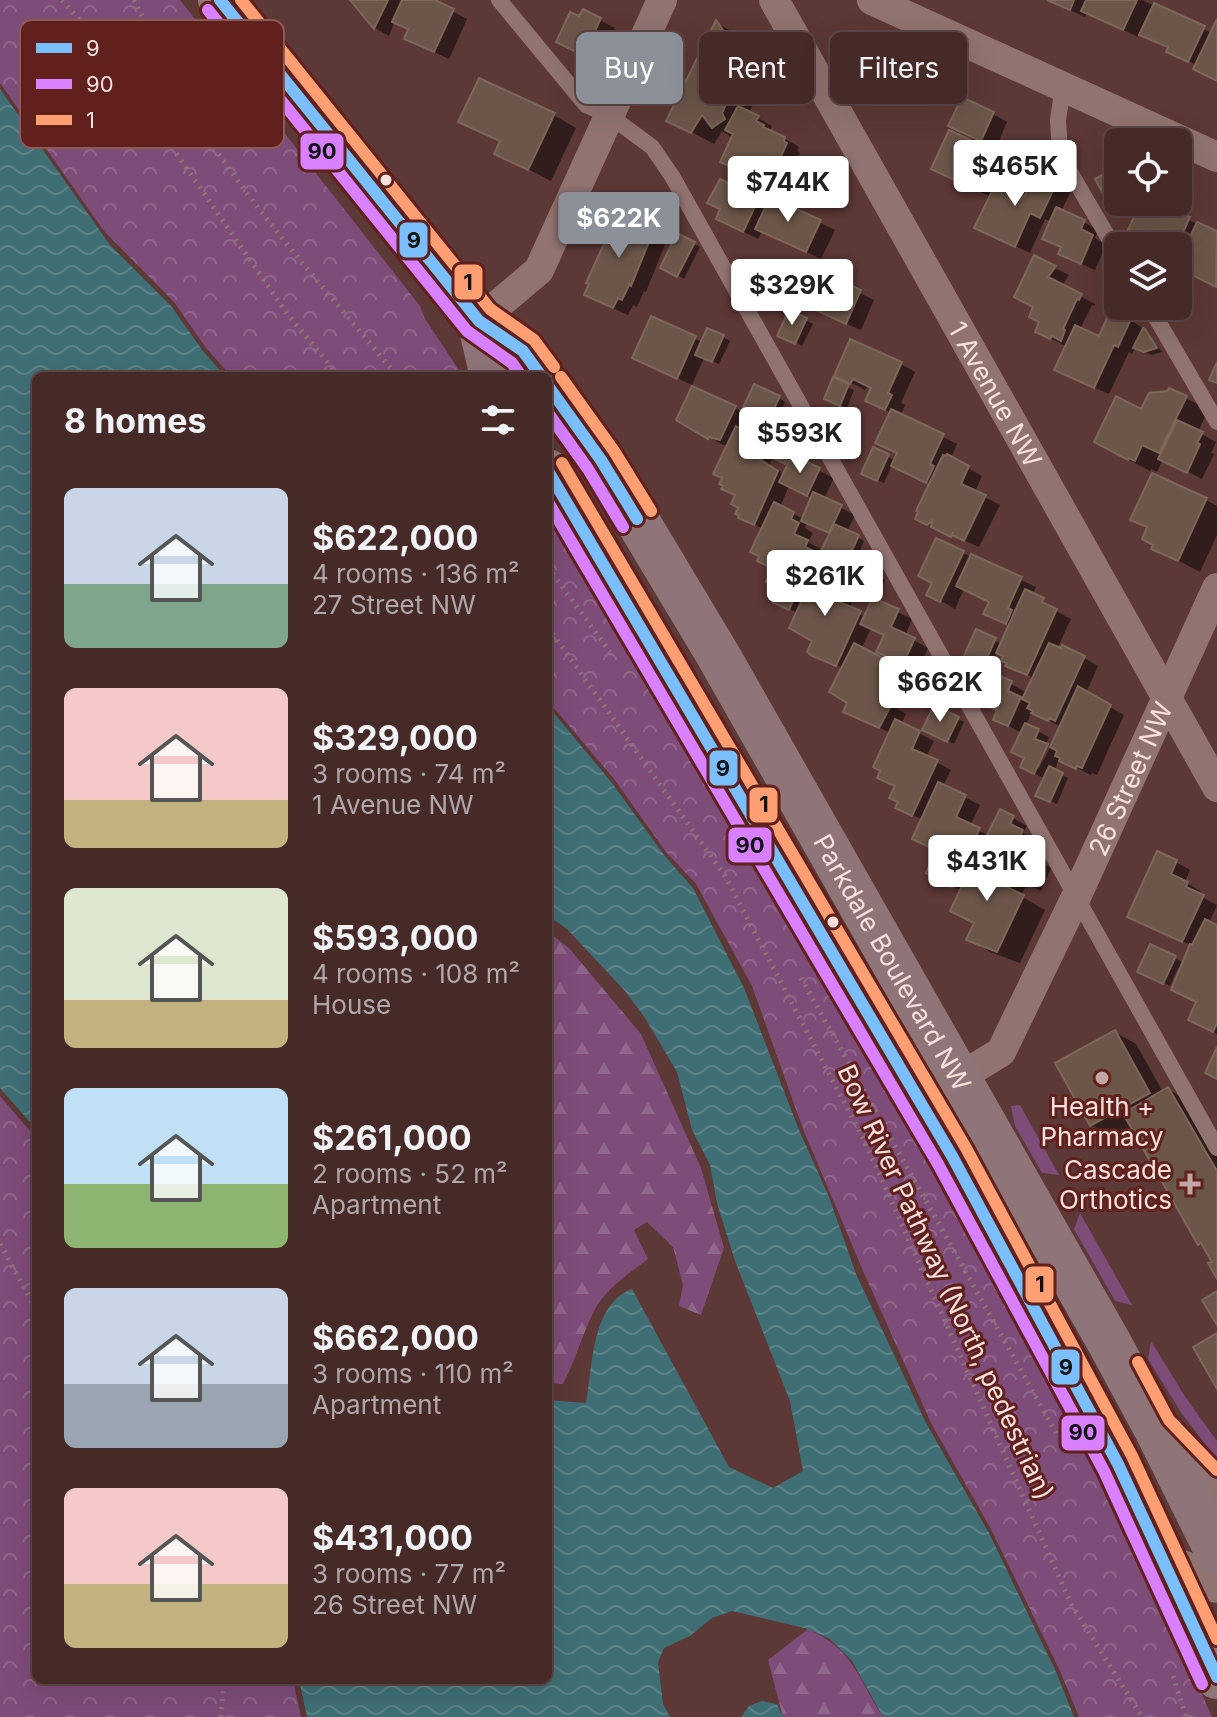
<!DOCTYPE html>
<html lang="en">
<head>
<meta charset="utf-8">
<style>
	body { margin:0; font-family:Inter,sans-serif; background:#4f3634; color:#f1f3f6; height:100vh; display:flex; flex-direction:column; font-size:30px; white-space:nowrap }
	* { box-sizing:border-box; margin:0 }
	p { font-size:26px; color:#b0a7a8 }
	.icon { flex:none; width:44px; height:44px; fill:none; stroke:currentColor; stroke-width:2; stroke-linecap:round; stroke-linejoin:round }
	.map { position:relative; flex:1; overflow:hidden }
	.panel { position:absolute; left:32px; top:372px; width:520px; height:1312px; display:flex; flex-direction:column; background:#452a28; border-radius:12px; box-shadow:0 8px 32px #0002,0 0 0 2px #5d4645 }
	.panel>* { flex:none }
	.top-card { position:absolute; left:576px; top:32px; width:520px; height:72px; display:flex; gap:16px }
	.fabs { position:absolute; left:1104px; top:128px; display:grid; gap:16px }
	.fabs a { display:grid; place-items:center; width:88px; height:88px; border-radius:12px; background:#452a28; box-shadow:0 8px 32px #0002,0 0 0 2px #5d4645; font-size:40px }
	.price { position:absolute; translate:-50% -68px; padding:0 18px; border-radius:8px; background:#fff; color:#222; font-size:26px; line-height:52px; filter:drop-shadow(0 2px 4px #0008) }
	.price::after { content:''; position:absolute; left:50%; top:48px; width:24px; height:18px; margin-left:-12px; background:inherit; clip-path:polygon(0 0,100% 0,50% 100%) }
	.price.active { background:#8c9099; color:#fff }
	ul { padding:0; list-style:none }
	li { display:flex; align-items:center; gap:24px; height:200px; padding:0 32px }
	li span { display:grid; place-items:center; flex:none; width:224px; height:160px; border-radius:12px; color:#555 }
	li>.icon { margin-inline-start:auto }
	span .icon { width:96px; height:96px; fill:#fffc; stroke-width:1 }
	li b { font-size:34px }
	h2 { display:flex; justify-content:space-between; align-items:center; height:96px; padding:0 32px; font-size:34px }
	.pill { padding:0 28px; border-radius:12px; background:#452a28; box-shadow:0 8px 32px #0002,0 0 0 2px #5d4645; font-size:28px; line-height:72px }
	.pill.active { background:#8c9099; color:#fff }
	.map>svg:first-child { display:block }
	.grass { fill:#7e4c79 }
	.forest { fill:url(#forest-firs) }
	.park { fill:url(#park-crowns) }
	.water { fill:url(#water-waves) }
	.shadow { fill:#0007; fill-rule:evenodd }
	.building { fill:#6c5649; stroke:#7c6759; stroke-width:2 }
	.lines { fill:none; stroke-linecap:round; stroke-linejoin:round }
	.path { stroke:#8f7472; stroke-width:5; stroke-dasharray:2 6; stroke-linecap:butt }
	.service { stroke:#917472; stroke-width:16 }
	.minor { stroke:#917472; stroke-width:30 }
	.tertiary { stroke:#917472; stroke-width:38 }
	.secondary { stroke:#8f7577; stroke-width:44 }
	.bus-1-casing { stroke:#60201c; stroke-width:18 }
	.bus-2-casing { stroke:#60201c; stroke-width:18 }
	.bus-3-casing { stroke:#60201c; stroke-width:18 }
	.bus-1 { stroke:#7abffc; stroke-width:12 }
	.bus-2 { stroke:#d880ff; stroke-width:12 }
	.bus-3 { stroke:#fd9f72; stroke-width:12 }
	.bus-dot { fill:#fae1dd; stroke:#60201c; stroke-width:3 }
	.poi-dot { fill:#c3a6a3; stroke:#60201c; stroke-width:3 }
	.labels { text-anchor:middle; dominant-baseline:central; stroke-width:6; stroke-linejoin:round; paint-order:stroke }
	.street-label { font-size:26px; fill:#fae1dd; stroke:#60201c }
	.poi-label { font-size:26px; fill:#fae1dd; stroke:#60201c }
	.key { fill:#60201c; stroke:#8e5a56; stroke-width:2 }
	.key-label { font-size:22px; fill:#fae1dd }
	.line-badge { stroke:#60201c; stroke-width:3 }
	.pale-badge-label { font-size:22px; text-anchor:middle; font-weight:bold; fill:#111 }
</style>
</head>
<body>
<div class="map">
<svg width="1217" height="1717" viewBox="0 0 1217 1717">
	<defs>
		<pattern id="forest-firs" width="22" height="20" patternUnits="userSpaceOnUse" patternTransform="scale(2)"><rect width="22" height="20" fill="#7e4c79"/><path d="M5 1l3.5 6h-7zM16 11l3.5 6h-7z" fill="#91668c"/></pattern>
		<pattern id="park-crowns" width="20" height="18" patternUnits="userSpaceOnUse" patternTransform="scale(2)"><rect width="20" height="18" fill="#7e4c79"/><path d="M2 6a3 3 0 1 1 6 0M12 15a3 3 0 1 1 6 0" fill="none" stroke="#91668c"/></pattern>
		<pattern id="water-waves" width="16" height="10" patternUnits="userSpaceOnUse" patternTransform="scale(2)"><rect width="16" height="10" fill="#3f6f75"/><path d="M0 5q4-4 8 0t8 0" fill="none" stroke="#5c8388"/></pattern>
	</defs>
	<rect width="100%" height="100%" fill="#5c3836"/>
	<path class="grass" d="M1019,1105H1020L1059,1175L1042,1173L1015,1126L1011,1106Z
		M1080,1213L1132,1305L1115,1301L1074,1229Z
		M1151,1341L1186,1398L1217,1441V1459L1182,1414L1148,1359Z"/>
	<path class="forest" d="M548,932L569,948L641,1034L701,1168L724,1248L701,1315L679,1306L683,1285L673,1247L647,1222L634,1230L648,1259C628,1274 604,1290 593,1313C582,1336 575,1361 563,1384L548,1383Z
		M808,1629C855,1651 857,1677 883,1717H783L768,1660Z"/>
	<path class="park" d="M0,0H180L420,306L425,319L463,376H231L206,348L174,302L104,231L0,83Z
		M548,507L750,849L985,1265L1128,1527L1212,1717H1079L1060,1671L992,1531L931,1423L864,1273L803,1129L752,986L696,884L666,852L614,779L548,701Z
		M0,1096L36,1138V1680H293L301,1717H0Z"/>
	<path class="water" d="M0,89L110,245L171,306L203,351L225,376H36V1129L0,1088Z
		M548,706L612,783L664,855L693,888L744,988L799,1130L829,1197L856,1274L926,1423L989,1533L1057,1674L1074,1717H883L852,1661L830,1639L808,1629L732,1611L712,1618L690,1636L664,1648L658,1662L663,1704L670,1717H307L299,1680H548V1400L586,1403C593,1367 591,1304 632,1289L729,1467L773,1488L803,1471L790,1401L735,1261L717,1203L710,1165L692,1130L677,1072L645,1018L625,991L567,929L548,916Z
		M762,1701L777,1704L783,1717H741L749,1706Z"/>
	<path class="shadow" d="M353,0H430L467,19L449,59L421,46L410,30L395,21L389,36L375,28Z
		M1048,0H1142L1212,33L1217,23V80L1170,48L1140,32L1138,37L1087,12L1085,17Z
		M584,12L615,28L599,62L572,50Z
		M717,23L738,35L766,75L749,113L772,126L770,130L799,147L797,151L800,153L788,180L779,177L774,186L722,162L733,138L722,131L714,144L669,120Z
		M993,114L1007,122L996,148L965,133Z
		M554,115L576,128L551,181L496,153L502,142L461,121Z
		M995,154L1009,162L998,186L1025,199L1058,180L1072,188L1062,210L1098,230L1095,238L1106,245L1095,270L1075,261L1062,248L1045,239L1052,222L1045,219L1030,253L991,235V197L948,177Z
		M1118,168V202H1152L1217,234V286L1184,269L1181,277L1178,276V246H1148L1149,244L1143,241L1140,208L1127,215L1112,207Z
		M721,182L768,206L771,199L835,230L821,259L762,231L758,239L732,226L722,209Z
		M654,229L668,237L646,292L644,291L637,307L633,305L628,315L601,303Z
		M678,236L700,247L684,279L663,268Z
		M1035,258L1069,275L1062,286L1095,304L1094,306L1092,305L1080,329L1100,338L1130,320L1144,329L1162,352L1152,355L1136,347L1132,354L1129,352L1109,394L1071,377L1067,347L1037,331L1042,322L1036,307Z
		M813,270L874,300L861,330L813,309Z
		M790,312L813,324L802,346L786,338Z
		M652,319L702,342L723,337L730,341L719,364L704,358L692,385L649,365Z
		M901,364L915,372L901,403L905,405L900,416L957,444L951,458L982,476L975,492L1000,505L979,547L917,519L931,484L892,464L884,483L870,477L874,449L896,461L899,454L891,413L882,408L873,388L868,386L865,390L836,375Z
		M834,380L854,390L847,408L833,402Z
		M779,398L785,402L776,423L814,442L804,463L834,478L824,499L855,515L847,532L864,541L854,564L885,580L875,601L912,619L905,636L928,648L917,673L944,686L934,707L964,722L954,744L931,733L935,708L904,693L897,709L906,714L901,724L934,741L926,757L951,770L943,786L980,805L970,826L989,836L1013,818L1027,826L1023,833L1036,840L1032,848L1043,855L1041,862L1051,868L1041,891L1027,884L1021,896L1045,910L1020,963L990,952L969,939L976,924L962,891L928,873L938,851L923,820L912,815L900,802L891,733L860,719L849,702L843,668L824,659L798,613L789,609L763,529L741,517L729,445H723L679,420L735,408L743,413ZM750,414L775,426L766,446L742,432ZM773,457L789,465L783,478L781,472L769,465ZM789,486L813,498L803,519L780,507ZM807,522L831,534L824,550L856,567L847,585L824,574L830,562L819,556L822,550L808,542L813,533L805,528ZM856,594L872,603L866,617L849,609ZM871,628L886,635L902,663L895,667L861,650ZM994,837L1002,841L1019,870L1017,874L984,857Z
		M1186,398L1208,410L1198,432L1216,442L1211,453L1214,454L1202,479L1163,459L1157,472L1151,469L1150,471L1102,446L1142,411Z
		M1206,500L1217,506V535L1200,572L1154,548L1149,528L1133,519Z
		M937,541L1036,587L1032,595L1057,608L1056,611L1071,619L1057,649L1084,658L1098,666L1086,693L1124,715L1097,775L1092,773L1091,775L1059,759L1054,771L1068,778L1057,804L1044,798L1045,779L1022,767L1026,758L1022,733L995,719L999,711V678L1028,693L1034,678L1008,665L1006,656L998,651L989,671L971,663L977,632L1002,644L1010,626L1000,621L991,602L964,589L955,609L929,594L934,583ZM1032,711L1061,727L1039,768H1035L1049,737L1026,725Z
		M1176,862L1190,870L1185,882L1202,892L1200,896L1217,905L1209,923L1217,927V1034L1190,1019L1198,1003L1173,990L1182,969L1178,968L1170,986L1146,975L1175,958L1184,963L1191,945L1144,924Z
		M1115,1032L1136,1044L1163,1092L1168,1089L1190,1102L1217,1149V1275L1214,1262L1206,1247L1199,1244L1132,1127L1113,1137L1091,1125Z"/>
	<path class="building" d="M350,0H388L374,29Z
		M402,0H435L454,9L434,52L404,39L408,29L392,22Z
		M1047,0H1074L1070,10Z
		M1086,0H1137L1123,30L1081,11Z
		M1154,3L1205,26L1188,62L1166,52L1168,47L1139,35Z
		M583,9L601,18L584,56L556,42L570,12L579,16Z
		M1217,19V81L1193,69Z
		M716,20L745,61L722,113L725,119L712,128L702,115L691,133L666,121Z
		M479,78L555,113L528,170L494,154L500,141L458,122Z
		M962,97L994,112L981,141L948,126Z
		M738,106L759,116L756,121L764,125L763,127L785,137L784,141L787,143L773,174L764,170L759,180L720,162L733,134L725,130Z
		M949,130L996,152L978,191L931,169Z
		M1118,166V202H1122L1111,208L1095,179Z
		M1038,169L1059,178L1040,218L1030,213L1015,247L974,228L996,183L1024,197Z
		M720,179L759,198L743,232L716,219L720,209L707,203Z
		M770,197L821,220L806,252L755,229Z
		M1141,202H1157L1190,217L1177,246H1146L1148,243L1126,234Z
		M1056,207L1085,220L1081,229L1093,235L1081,264L1058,254L1061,247L1042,239Z
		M619,211L655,227L631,286L629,285L622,300L618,298L613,308L584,295L589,284L586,283Z
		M1197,222L1217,231L1216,287L1178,268V262Z
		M677,233L695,242L677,277L660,268Z
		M1034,255L1056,266L1048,277L1082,294L1079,300L1077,299L1063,329L1065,330L1061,341L1052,336L1050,339L1035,332L1039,322L1029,317L1033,307L1014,297Z
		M812,267L861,290L846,324L796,301Z
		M1111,309L1131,319L1118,347L1114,345L1094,388L1054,370L1075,325L1099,336Z
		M789,310L807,318L795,344L777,336Z
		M651,316L696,336L677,379L632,358Z
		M707,328L724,335L712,362L695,355Z
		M1143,328L1145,329L1157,348L1144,352L1133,348Z
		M850,339L902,362L888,393L892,395L885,410L865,401L871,388L853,379L850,384L834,376Z
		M1217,362V383L1209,380Z
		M833,377L849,384L840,406L824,399Z
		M754,384L780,396L767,424L741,412Z
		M692,386L736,406L720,440L709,437L708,439L676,420Z
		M1169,388L1187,396L1159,453L1142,445L1135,461L1129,458L1128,460L1094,442L1116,396L1141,409L1149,393L1167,391Z
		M891,409L944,434L930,464L934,466L926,483L891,466L897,453L875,443Z
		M1177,420L1203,432L1197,443L1200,444L1187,473L1158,459Z
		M776,421L800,432L785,464L761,452Z
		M736,426L762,442L755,456L778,471L754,525L738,518L739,515L735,514L738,508L731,504L735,495L721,489L723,486L719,484L722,478L713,474Z
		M873,447L889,454L877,481L861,474Z
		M947,454L969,466L961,484L986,495L964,541L952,535L953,532L951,537L931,527L932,521L927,525L915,519L918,512L916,511L943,455L946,456Z
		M792,455L820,468L807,496L779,482Z
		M1152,473L1207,498L1178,561L1151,549L1153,545L1142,539L1147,527L1130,520Z
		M813,492L842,505L829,533L801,521Z
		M774,502L794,512L791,519L799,523L794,534L808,540L805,547L816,552L789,610L772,602L779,588L766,582L772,568L757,561L759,556L750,552Z
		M834,524L859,535L846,564L821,551Z
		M936,538L964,551L940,602L926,595L932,583L918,576Z
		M971,554L1022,577L1008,608L1012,610L1006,624L983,614L989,602L956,586Z
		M856,563L880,574L867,601L843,589Z
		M816,569L844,581L835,600L861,611L836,666L812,656L807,652L812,641L789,628Z
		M1025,589L1044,598L1042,602L1057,609L1027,675L1005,666L1007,663L1001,661L1003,656L996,653Z
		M873,598L899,609L891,627L915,638L903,664L876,652L884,635L860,624Z
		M976,629L996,638L982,669L962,660Z
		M854,643L898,666L883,699L892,704L879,728L843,712L847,703L829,692Z
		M1049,643L1061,648L1062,645L1085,656L1055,721L1050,718L1048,721L1031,713L1033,711L1027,708L1030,703L1022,699Z
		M914,670L938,681L926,706L902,694Z
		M998,675L1012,681L1008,691L1021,697L1008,726L993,720L997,710L984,705Z
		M1078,686L1111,705L1082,768L1077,766L1076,769L1059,761L1060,758L1055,756L1057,751L1050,747Z
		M934,705L959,717L947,742L922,730Z
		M895,719L920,731L912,749L938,760L912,816L895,808L898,802L889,798L895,786L877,778L880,771L873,767Z
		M1025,723L1039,729L1035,739L1048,744L1034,774L1020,767L1024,758L1011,752Z
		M1049,766L1063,773L1050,802L1035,796Z
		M938,782L966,795L956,817L980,828L952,887L926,873L936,850L912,839Z
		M1000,809L1014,816L1010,824L1023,830L1019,839L1030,845L1026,853L1038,858L1026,884L1012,878L1017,869L1004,863L1008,855L996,849L1000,841L987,835Z
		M1157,851L1177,860L1171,874L1188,882L1186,887L1204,895L1182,942L1127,917Z
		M978,852L1008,866L1000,884L1024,895L997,952L966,940L974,923L950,911Z
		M1205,919L1217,925V1023L1213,1032L1188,1020L1196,1002L1171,990L1190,944L1192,945Z
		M1150,944L1176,956L1163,984L1137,972Z
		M1115,1030L1150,1093L1090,1126L1055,1063Z
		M1217,1047V1079L1205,1073Z
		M1168,1087L1217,1171V1279L1208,1263L1212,1262L1201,1243L1198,1245L1125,1117L1124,1113Z
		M1217,1291V1325L1202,1300Z
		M1217,1333V1389L1193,1347Z"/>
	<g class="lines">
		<path class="path" d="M62,0L102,46L288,315L339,376
			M134,0C158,47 181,96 210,141C265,224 334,299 397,376
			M548,567L610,652
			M548,627L725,876L866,1144L1071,1604L1142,1717
			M801,978L1056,1433
			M0,1244L36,1309
			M1173,1676L1186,1717
			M221,1717L224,1680"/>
		<path class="service" d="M499,0L586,105L610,116L652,147L672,176L1217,1148
			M1063,87L1058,120L1060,155L1118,254
			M1149,306L1217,422"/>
		<g class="minor">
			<path id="s1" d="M774,0L1217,787"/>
			<path d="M872,0L1217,157"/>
			<path d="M479,321L539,270L662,0"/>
			<path id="s2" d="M957,1079L1001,1052L1076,897L1217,588"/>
		</g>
		<path class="tertiary" d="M1172,1445L1217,1493
			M1165,1562L1217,1584"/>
		<g class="secondary">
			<path d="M220,0L479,321L523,351L541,376"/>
			<path d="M479,321L492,376"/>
			<path id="s3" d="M548,386L601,460L718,655L1110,1344L1156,1429L1217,1552"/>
			<path d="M548,471L952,1156L1118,1464L1217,1677"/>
		</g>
		<g class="bus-1-casing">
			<path id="bus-1" d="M220,0L479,321L523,351L541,376
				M548,386L601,460L637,519
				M548,471L952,1156L1118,1464L1217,1677"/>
		</g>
		<g class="bus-2-casing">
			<path id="bus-2" d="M208,10L467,331L512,363L521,376
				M548,413L588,469L623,527
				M548,502L938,1164L1104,1471L1202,1684"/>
		</g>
		<g class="bus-3-casing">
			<path id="bus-3" d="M241,0L490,309L534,340L554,367
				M561,377L614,451L651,511
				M562,463L966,1148L1132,1456L1217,1639
				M1138,1362L1169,1420L1217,1470"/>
		</g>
		<use href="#bus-1" class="bus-1"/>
		<use href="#bus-2" class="bus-2"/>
		<use href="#bus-3" class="bus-3"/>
	</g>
	<g class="bus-dot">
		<circle cx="386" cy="180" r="7"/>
		<circle cx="833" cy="922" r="7"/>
	</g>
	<g class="poi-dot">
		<circle cx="1102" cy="1078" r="8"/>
		<path d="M1186 1172h8v8h8v8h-8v8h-8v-8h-8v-8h8z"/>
	</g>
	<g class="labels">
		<g class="street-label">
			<text stroke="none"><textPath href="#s1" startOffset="452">1 Avenue NW</textPath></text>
			<text stroke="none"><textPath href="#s2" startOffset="354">26 Street NW</textPath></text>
			<text stroke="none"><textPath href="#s3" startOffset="672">Parkdale Boulevard NW</textPath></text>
			<text transform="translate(946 1282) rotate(65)">Bow River Pathway (North, pedestrian)</text>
		</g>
		<g class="poi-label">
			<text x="1102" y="1106">Health +<tspan x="1102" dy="30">Pharmacy</tspan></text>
			<text x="1172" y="1169" text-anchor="end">Cascade<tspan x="1172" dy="30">Orthotics</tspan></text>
		</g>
	</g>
	<rect x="20" y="20" width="264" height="128" rx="12" class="key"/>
	<rect x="36" y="43" width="36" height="10" fill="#7abffc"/>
	<rect x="36" y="79" width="36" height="10" fill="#d880ff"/>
	<rect x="36" y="115" width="36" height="10" fill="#fd9f72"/>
	<g class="key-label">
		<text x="86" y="56">9</text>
		<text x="86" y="92">90</text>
		<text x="86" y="128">1</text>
	</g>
	<g class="line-badge">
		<rect x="299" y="132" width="46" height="39" rx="8" fill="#d880ff"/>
		<rect x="398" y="221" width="31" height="38" rx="8" fill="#7abffc"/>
		<rect x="453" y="263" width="31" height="38" rx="8" fill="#fd9f72"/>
		<rect x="708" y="749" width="31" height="38" rx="8" fill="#7abffc"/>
		<rect x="748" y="786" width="31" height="38" rx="8" fill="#fd9f72"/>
		<rect x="727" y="826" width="46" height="38" rx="8" fill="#d880ff"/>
		<rect x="1024" y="1265" width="31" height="39" rx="8" fill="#fd9f72"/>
		<rect x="1050" y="1348" width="31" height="38" rx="8" fill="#7abffc"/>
		<rect x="1060" y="1414" width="46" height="38" rx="8" fill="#d880ff"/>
	</g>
	<g class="pale-badge-label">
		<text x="322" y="159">90</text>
		<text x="414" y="248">9</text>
		<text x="468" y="290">1</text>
		<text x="723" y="776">9</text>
		<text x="764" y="812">1</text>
		<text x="750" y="853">90</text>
		<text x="1040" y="1292">1</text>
		<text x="1066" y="1375">9</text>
		<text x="1083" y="1440">90</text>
	</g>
</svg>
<div class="fabs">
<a><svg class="icon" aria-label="locate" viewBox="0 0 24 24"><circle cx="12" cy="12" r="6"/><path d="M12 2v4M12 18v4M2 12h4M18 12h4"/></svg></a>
<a><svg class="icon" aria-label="layers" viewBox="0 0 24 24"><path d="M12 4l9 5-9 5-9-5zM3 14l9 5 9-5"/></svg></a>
</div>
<b class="price" style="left:1015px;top:208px">$465K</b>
<b class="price" style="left:788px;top:224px">$744K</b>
<b class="price active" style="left:619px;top:260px">$622K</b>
<b class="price" style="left:792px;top:327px">$329K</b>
<b class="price" style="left:800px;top:475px">$593K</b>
<b class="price" style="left:825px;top:618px">$261K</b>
<b class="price" style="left:940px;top:724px">$662K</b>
<b class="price" style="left:987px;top:903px">$431K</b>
<div class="top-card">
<a class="pill active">Buy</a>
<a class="pill">Rent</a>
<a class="pill">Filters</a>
</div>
<section class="panel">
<h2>8 homes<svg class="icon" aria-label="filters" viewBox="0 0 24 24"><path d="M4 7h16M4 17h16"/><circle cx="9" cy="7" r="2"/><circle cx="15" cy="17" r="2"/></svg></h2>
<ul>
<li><span style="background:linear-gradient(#c9d6e8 60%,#7fa58c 0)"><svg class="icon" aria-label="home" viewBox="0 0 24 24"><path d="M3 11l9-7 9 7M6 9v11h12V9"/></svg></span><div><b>$622,000</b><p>4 rooms · 136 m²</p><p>27 Street NW</p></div></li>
<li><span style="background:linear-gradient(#f6c9c9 70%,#c2b280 0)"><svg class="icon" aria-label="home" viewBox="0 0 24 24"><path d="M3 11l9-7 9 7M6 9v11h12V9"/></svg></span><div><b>$329,000</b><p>3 rooms · 74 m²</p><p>1 Avenue NW</p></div></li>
<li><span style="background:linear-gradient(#dfe7d0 70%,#c2b280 0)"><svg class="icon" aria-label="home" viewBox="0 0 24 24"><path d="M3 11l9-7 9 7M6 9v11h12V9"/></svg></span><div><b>$593,000</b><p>4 rooms · 108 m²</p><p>House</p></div></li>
<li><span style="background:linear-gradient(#bfe0f5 60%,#8fb573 0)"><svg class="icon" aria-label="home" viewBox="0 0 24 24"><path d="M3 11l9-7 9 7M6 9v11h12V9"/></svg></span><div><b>$261,000</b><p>2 rooms · 52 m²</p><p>Apartment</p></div></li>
<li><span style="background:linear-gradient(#c9d6e8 60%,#9aa5b1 0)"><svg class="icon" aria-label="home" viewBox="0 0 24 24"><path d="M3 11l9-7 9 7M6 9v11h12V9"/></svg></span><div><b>$662,000</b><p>3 rooms · 110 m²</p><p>Apartment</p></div></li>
<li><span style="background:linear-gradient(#f6c9c9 60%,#c2b280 0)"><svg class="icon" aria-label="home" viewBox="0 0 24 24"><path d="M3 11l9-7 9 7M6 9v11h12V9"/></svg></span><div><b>$431,000</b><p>3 rooms · 77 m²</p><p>26 Street NW</p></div></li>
</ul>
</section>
</div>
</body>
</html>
